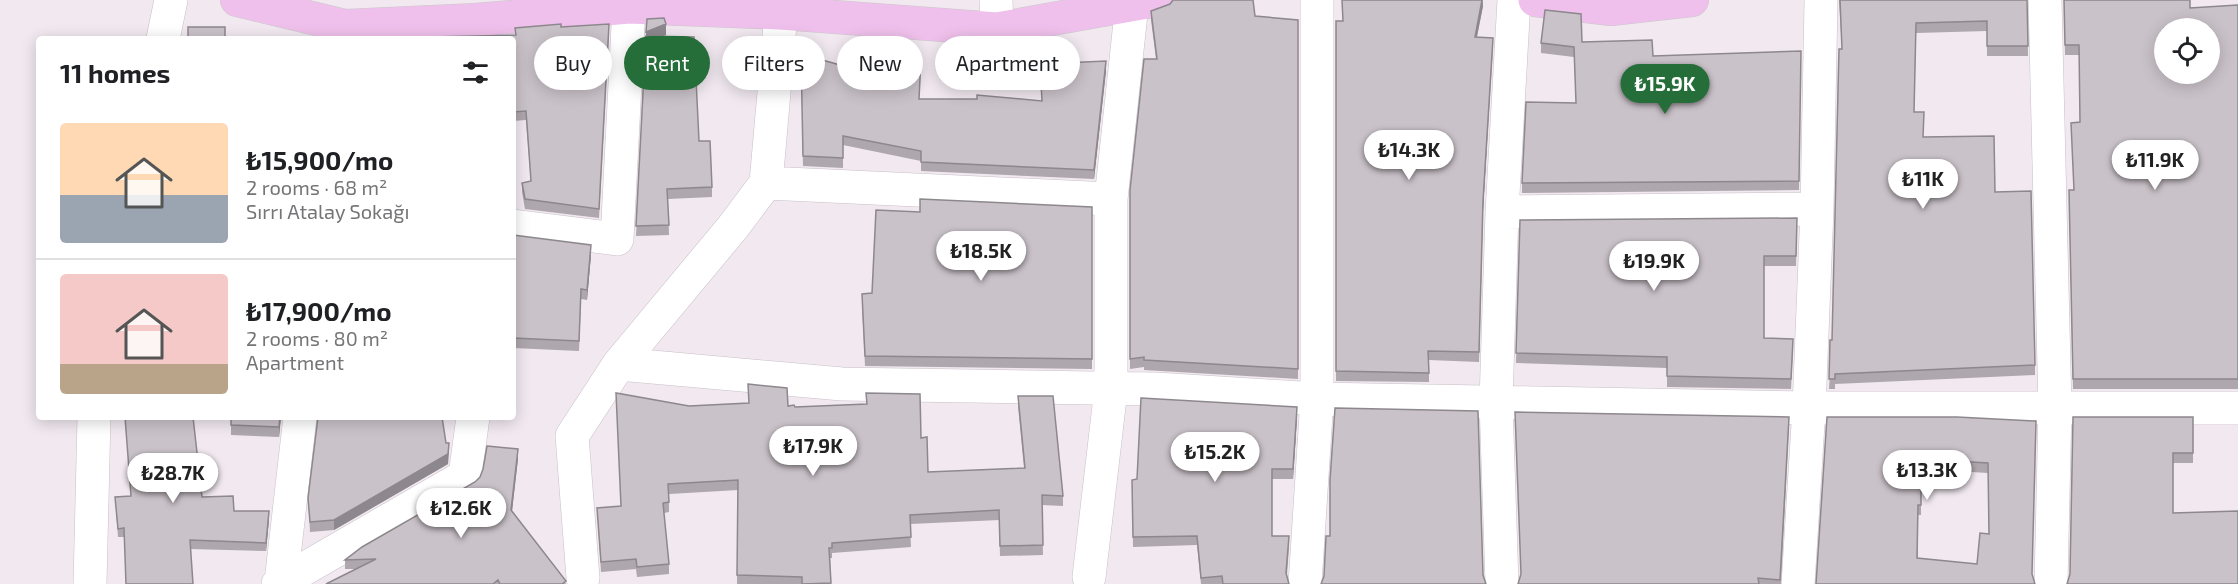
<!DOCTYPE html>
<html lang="en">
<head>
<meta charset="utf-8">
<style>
	body { margin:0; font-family:"Exo 2",sans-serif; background:#f2f2f2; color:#202124; height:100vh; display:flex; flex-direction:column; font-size:22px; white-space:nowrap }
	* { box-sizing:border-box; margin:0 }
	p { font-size:20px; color:#757577 }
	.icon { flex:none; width:33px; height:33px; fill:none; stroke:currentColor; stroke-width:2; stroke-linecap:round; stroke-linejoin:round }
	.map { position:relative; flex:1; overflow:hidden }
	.drawer { position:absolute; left:36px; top:36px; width:480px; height:384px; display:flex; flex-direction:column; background:#fff; border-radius:6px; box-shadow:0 3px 15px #0003 }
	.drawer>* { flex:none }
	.top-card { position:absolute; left:534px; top:36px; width:570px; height:54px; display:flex; gap:12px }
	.fabs { position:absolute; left:2154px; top:18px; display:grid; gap:12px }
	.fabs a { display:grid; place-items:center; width:66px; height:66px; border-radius:50%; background:#fff; box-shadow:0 3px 15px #0003; font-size:30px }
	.price { position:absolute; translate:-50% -51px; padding:0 14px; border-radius:21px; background:#fff; color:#222; font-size:20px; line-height:39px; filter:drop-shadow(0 2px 3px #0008) }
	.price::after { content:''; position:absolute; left:50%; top:36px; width:18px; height:14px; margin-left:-9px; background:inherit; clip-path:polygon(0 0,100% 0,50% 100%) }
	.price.current { background:#256d39; color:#fff }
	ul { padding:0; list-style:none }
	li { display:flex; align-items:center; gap:18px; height:150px; padding:0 24px }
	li+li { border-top:2px solid #e0e0e0 }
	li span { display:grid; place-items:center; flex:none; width:168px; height:120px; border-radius:6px; color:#555 }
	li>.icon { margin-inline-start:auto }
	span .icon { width:72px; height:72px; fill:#fffc; stroke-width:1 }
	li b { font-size:26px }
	h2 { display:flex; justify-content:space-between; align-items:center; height:72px; padding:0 24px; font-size:26px }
	.tag { padding:0 21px; border-radius:27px; background:#fff; box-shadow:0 3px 15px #0003; font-size:21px; line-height:54px }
	.tag.current { background:#256d39; color:#fff }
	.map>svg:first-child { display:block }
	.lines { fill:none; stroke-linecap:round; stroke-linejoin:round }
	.minor-casing { stroke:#c8c0c7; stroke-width:34 }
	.major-casing { stroke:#c9c9c9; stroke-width:34 }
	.minor { stroke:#fff; stroke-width:33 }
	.major { stroke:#efc0eb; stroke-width:33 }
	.wall { fill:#aea7ad; fill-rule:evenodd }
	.shaded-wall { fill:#8d888d }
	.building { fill:#cac2c9; stroke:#8d888d; stroke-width:1.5; fill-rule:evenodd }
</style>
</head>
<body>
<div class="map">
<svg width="2238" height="584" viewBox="0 0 2238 584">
	<rect width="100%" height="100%" fill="#f1e8f0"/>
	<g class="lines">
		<g class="minor-casing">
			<path id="minor" d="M996,0L997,29
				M2045,0L2055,408L2051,584
				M781,13L766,183L733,227L619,364L842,384L1156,389L1317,399L1809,408H2238
				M163,39L171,0
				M766,183L1111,199V389L1089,577
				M1111,199L1132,4
				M1502,212L1817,209
				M513,226L617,239L629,7
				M583,578L572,436L619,364
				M281,582L300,417
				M90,584L94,417
				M278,584L465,476L473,417
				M1305,584L1317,399V0
				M1502,584L1496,403L1502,212L1514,0
				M1798,584L1809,408L1817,209L1821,0"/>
		</g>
		<g class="major-casing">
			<path id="major" d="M237,0L345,26L475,20L629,7L781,13L997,29L1158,0
				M1535,0L1611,9L1692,0"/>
		</g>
		<use href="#minor" class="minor"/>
		<use href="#major" class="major"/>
	</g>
	<path class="wall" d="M1483,0V6L1477,37L1493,47L1483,211L1479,362L1429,360V382L1336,381V21H1342Z
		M1839,0H2027L2028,56H1987V31L1916,33L1914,112L1924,137L1995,192L2035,365V375L1835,384V389H1829L1832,340L1842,49Z
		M2064,0L2190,8L2238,5V389H2073L2069,190H2074L2080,122L2079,55H2065Z
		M1170,4L1255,16L1298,20V379L1144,370V367L1130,369V190L1156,59L1151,20V11Z
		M647,19L666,35L663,36L699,141L712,187V197L668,199L669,235L636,236Z
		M561,27L609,33L599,218L525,209L522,192V183L531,182L526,120L513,121V39L515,35V28Z
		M1582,42L1653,56L1801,51L1799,190L1522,193V183L1576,103L1574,57L1541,53V43Z
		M801,54L872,74L921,67L919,99L1042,101L1040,64L1106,71L1094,179L921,171V161L843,145V168L803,166Z
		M1092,207V369L865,366L862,304L872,293L920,212Z
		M1520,220L1797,228L1796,266H1764V338L1793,349L1791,389L1667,387V368L1516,363Z
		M513,235L591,255L587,300L581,299L579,351L513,348Z
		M748,384L788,406L921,438L928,472L1024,468L1018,406V396L1063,496V506L1042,505L1043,555L1000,556L999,520L910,524L911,547L832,553V558H830L831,584H737L738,490L669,494V512L664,513L669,564V574L637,577L636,569L601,572L597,508L620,506L689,406L749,403Z
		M125,417H193L202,497L234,511L269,519L266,551L190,549L124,537H118L115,497L131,496Z
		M231,417H281L279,437L231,435Z
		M1297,417L1293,479H1272V536L1289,546L1287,575L1289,584H1201L1197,545L1133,547L1132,480L1137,479Z
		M1827,417L2036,421L2032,574L1816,584ZM1921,469L1988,473L1989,534L1977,564L1918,558V515H1921Z
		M2193,417V463H2173V513L2067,584Z
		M1789,426L1781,584H1518Z
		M446,443L449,453L448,464L334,530L310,532L308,498Z
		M518,459L512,511L566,584H326L356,569H345V560Z"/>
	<path class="shaded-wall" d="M1482,0L1483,6L1475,46V37Z
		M666,24V35L646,43V32Z
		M1493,38L1483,211L1479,362L1483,201Z
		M1106,61V71L1094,179V170Z
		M591,245V255L587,300V290Z
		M1297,407V417L1293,479V469Z
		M280,417H281L279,437V427Z
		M449,443L448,464L334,530V520Z
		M518,449V459L511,520V510Z
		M269,511V519L266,551V543Z"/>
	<path class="building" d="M1173,0H1253L1255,16L1298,20V369L1144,360V357L1130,359V190L1144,59H1157L1151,11L1170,4Z
		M1342,0H1482L1475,37L1493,38L1483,201L1479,352L1428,351L1429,373L1336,371V21H1343Z
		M1840,0H2027L2028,46H1987V21L1916,23L1914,112H1924L1923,137L1994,136L1995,192L2031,191L2035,365L1835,374V379H1829L1830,340H1832L1839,49H1842Z
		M2064,0H2190V8L2238,5V379H2073L2069,190H2074L2071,123L2080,122L2079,45H2065ZM2164,28H2210V74H2164Z
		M1545,10L1581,14L1582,42L1652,40L1653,56L1801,51L1799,181L1522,183L1526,102L1576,103L1574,47L1541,43Z
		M664,18L666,24L646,32L647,19Z
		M561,24V27L609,24L599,209L525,199L522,183L531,181L526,111L513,112V39H430V37L516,35L515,28Z
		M188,27H225V39H188Z
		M646,36L694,37L699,141H710L712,187L667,189L669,225L636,226Z
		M801,54L872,74L873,55L921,58L919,99H977V95L1042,101L1040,64L1106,61L1094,170L921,162V151L843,136V158L803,156Z
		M920,199L1092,207V359L865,356L862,294L872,293L876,210L920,212Z
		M1797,218L1796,256H1764V338L1793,339L1791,379L1667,376V357L1516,353L1520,220Z
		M513,235L591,245L587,290L581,289L579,341L513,338Z
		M748,384L787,388L788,406L794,405L795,407L867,404L866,393L920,394L921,438L927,437L928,472L1025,468L1018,396H1053L1063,496L1042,495L1043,545L1000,546L999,510L910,515L911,537L832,543V548H829L831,583L802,584V577L737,575L738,480L668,484L669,502L663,503L669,564L637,567L636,559L601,562L597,508L621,506L616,393L689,406L749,403Z
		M1141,398L1297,407L1293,469H1272V536H1289L1286,573L1289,584H1223L1222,576L1201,578L1197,536L1133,537L1132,480L1137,479Z
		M1335,408L1478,411L1483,575L1486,584H1321L1324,576L1326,536H1330V480Z
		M1515,412L1789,417L1780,580L1758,578L1759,584H1518L1521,574Z
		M125,417H193L202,497L233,496L234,511H269L266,543L190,540L193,584H126L124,528L118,529L115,497L131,496Z
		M231,417H280L279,427L231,425Z
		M318,417H442L446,443H449L448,454L334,520L310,522L308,498Z
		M1827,417H1957L2036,421L2032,574L2035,584H1816ZM1921,459L1988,463L1989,534L1980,533L1977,564L1917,558L1918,505H1921Z
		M2073,417H2193V453H2173V513L2238,511V584H2067L2070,574Z
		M487,446L518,449L511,510L566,581L562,584H500L498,580L493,584H326L376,559L345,560L362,547L475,482L480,477L483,469Z"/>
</svg>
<div class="fabs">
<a><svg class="icon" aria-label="locate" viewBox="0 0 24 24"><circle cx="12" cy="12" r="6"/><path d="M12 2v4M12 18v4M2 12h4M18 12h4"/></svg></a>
</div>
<b class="price current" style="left:1665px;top:115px">₺15.9K</b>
<b class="price" style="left:1409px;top:181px">₺14.3K</b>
<b class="price" style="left:2155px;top:191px">₺11.9K</b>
<b class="price" style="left:1923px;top:210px">₺11K</b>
<b class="price" style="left:981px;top:282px">₺18.5K</b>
<b class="price" style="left:1654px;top:292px">₺19.9K</b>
<b class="price" style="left:813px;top:477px">₺17.9K</b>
<b class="price" style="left:1215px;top:483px">₺15.2K</b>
<b class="price" style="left:1927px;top:501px">₺13.3K</b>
<b class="price" style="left:173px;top:504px">₺28.7K</b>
<b class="price" style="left:461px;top:539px">₺12.6K</b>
<div class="top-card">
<a class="tag">Buy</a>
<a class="tag current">Rent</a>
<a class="tag">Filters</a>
<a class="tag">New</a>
<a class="tag">Apartment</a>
</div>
<section class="drawer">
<h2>11 homes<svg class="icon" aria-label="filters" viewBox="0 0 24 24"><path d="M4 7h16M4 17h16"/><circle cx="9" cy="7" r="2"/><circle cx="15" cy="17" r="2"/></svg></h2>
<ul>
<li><span style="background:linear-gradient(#ffd9b3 60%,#9aa5b1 0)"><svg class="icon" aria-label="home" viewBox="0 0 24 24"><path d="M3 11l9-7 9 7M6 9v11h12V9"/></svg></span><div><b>₺15,900/mo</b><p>2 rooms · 68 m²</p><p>Sırrı Atalay Sokağı</p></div></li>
<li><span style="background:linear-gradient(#f6c9c9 75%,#b9a48a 0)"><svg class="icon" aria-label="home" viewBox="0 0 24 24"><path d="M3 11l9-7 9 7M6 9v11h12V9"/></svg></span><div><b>₺17,900/mo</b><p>2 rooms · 80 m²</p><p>Apartment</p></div></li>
</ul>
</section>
</div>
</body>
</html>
